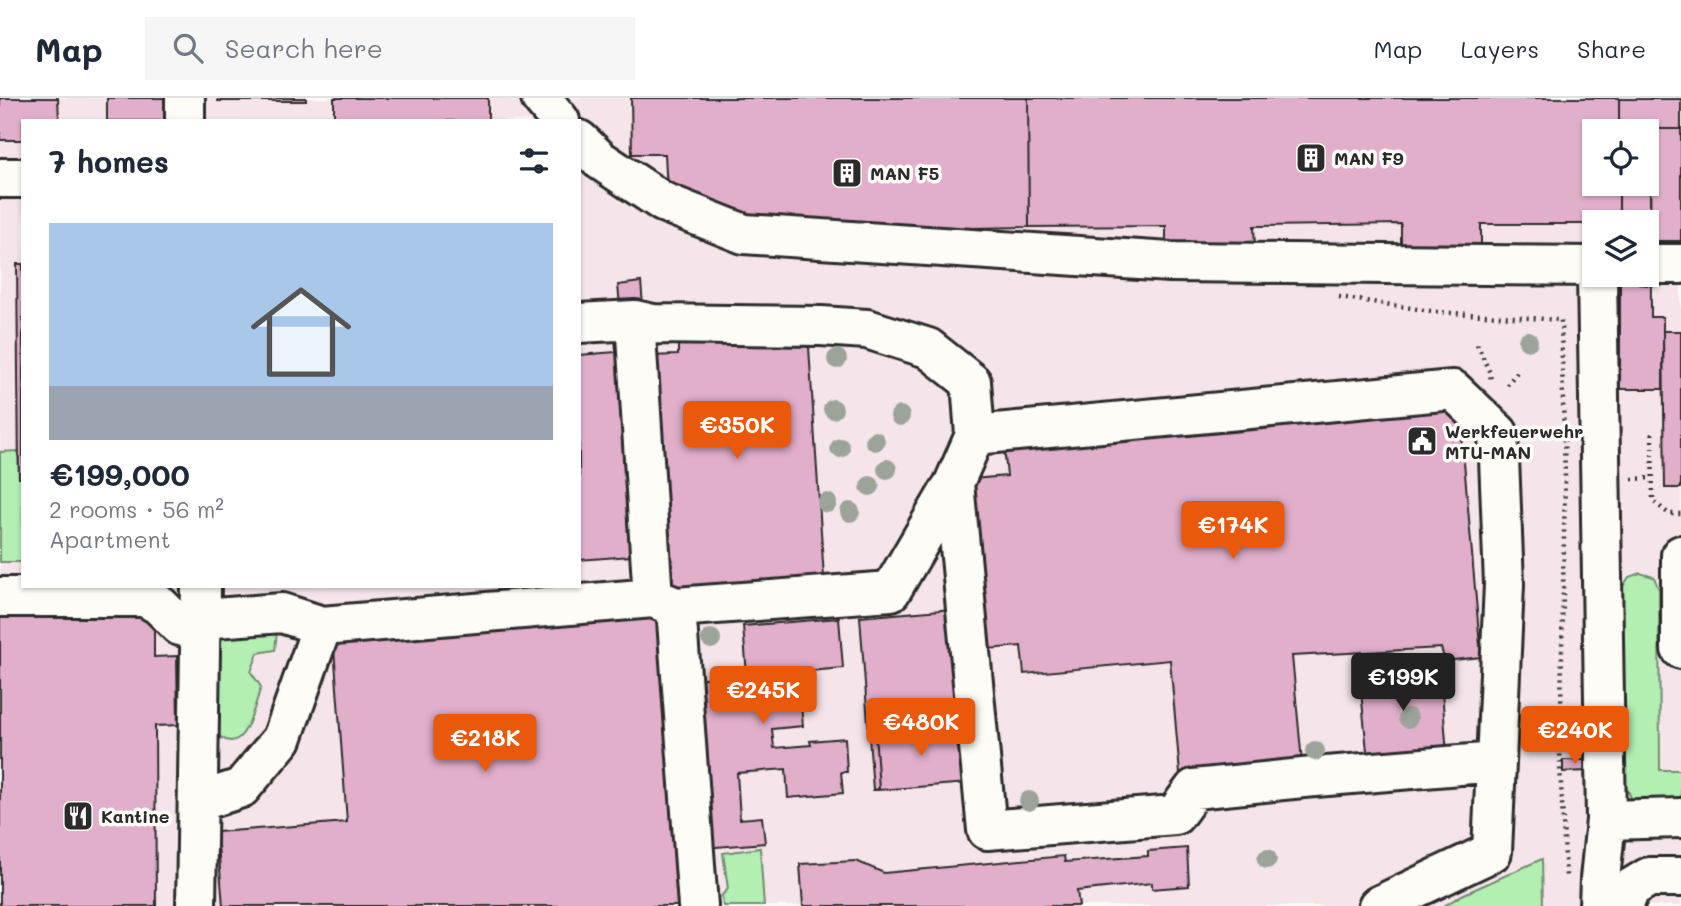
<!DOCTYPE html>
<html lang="en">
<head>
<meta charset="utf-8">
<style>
	body { margin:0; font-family:Mali,sans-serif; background:#f6f6f7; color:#1f2937; height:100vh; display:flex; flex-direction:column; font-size:26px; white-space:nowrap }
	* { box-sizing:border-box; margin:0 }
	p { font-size:23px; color:#747a83 }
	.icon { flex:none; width:38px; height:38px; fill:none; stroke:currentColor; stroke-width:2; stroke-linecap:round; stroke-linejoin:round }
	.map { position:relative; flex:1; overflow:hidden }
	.side { position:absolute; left:21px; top:21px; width:560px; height:469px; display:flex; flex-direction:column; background:#fff; border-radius:0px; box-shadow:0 2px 5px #0004 }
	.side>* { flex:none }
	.fabs { position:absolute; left:1582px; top:21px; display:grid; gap:14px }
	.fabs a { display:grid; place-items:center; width:77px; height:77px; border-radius:0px; background:#fff; box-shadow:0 2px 5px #0004; font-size:35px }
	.price { position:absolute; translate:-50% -60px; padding:0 16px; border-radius:7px; background:#ea580c; color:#fff; font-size:23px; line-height:46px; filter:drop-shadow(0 2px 4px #0008) }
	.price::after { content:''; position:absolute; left:50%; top:42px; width:21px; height:16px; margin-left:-10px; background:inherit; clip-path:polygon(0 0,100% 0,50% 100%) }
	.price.on { background:#222; color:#fff }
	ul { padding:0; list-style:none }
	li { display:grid; align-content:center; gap:14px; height:371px; padding:0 28px }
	li span { display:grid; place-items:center; height:217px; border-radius:0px; color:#555 }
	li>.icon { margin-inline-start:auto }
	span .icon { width:126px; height:126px; fill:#fffc; stroke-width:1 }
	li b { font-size:30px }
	h2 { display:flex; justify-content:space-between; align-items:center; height:84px; padding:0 28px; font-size:30px }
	header { display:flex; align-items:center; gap:42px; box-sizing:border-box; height:98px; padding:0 35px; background:#fff; border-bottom:2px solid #e0e1e3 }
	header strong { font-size:33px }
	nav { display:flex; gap:38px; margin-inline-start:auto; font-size:24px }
	.search { width:490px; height:63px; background:#f6f6f7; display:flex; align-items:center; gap:18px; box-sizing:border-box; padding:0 24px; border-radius:0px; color:#747a83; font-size:26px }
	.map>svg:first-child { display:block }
	.built { fill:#f5e5ea; fill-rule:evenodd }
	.green { fill:#b3eeb3; stroke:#6f8c6f; stroke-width:2 }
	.building { fill:#e2afcb; stroke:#2b2b2b; stroke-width:2 }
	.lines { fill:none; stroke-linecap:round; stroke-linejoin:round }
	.minor-casing { stroke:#2b2b2b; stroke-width:44 }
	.path { stroke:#2b2b2b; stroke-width:4.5; stroke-dasharray:2 5; stroke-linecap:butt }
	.minor { stroke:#fdfcf7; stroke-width:38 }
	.tree { fill:#9ca49a }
	.labels { text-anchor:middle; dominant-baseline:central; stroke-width:7; stroke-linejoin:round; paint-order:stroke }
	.poi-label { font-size:18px; font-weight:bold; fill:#2b2b2b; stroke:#fdfcf7; text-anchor:start }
</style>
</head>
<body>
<header>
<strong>Map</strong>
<div class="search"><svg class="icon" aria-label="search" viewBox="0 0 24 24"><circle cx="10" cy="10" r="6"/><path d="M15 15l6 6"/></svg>Search here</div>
<nav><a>Map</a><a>Layers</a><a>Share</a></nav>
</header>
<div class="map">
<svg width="1681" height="808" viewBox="0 0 1681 808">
	<rect width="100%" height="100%" fill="#fdfcf7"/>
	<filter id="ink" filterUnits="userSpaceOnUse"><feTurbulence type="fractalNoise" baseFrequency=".0143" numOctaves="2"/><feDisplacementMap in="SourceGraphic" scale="14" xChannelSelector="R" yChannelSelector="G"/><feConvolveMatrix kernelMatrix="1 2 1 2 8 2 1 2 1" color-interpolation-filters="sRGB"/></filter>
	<g filter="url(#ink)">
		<path class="built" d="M0,0H1681V808H0ZM23,23H579V488H23ZM1594,33H1647V86H1594ZM1594,124H1647V177H1594Z"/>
		<path class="green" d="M18,353L19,379L23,380V464H0V354Z
			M1640,475L1654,479L1659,492L1660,672H1681V705H1640L1632,702L1624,684L1622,490L1629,479Z
			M277,533L275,552L258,555L251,574L261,589C253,612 243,667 212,631L217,534Z
			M760,750L764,808H723L722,797L728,791L723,755Z
			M1542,761L1543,808H1444L1462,797Z"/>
		<path class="building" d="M0,0H58L59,23H23V42H0Z
			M107,0H167L168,23H107Z
			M218,0H306V3H218Z
			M334,0H488V23H334Z
			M631,0H1028L1029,129L803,133L667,95L665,56H632Z
			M1028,0H1619V33H1594V86H1619V124H1594V126H1481V146L1401,147V126L1254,128L1255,148L1166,149V128L1029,129Z
			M1619,1H1681V31H1650L1651,219H1663V291H1620V177H1647V124H1619V86H1647V33H1619Z
			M1650,31H1681V143H1650Z
			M17,166H23V380H19Z
			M641,184L643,207L620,209L618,187Z
			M1663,233H1681V390H1665Z
			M808,234L824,480L667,492L649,258L678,257V240Z
			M628,253L644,457L579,462V257Z
			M1457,306L1464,364L1481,559L1445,563L1441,550L1292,558L1302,664L1180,676L1170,562L1024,576L1021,548L988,551L972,381L1007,378L1004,349Z
			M952,511L961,627L875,634L879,691L873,692L860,519Z
			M656,512L678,808H223L217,734L347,724L333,537Z
			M154,518V559L177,558L178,627L155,628L156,808H0V520Z
			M839,520L843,570L798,574L803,628L772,631L774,650L811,647L810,643L845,640L847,674H841L843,695L788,700L786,671L737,675L740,721L762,719L765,745L704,750L690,581L747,577L743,528Z
			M1440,568L1447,656L1368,663L1359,573Z
			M963,627L968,685L879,692L875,634Z
			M1563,662H1587L1588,673L1563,674Z
			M1187,750L1189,788L1152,791V785L1077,793L1079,808H803L800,766L856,763L884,775L1064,758L1065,764L1148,758V753Z"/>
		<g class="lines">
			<g class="minor-casing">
				<path id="minor" d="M185,0V23
					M541,0L560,23
					M579,42L600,62L663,104L744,136L1170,164L1594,168
					M0,80H23
					M1647,166H1681
					M1597,177L1606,722L1600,781L1599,808
					M635,222L653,226L821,228L867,231L928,250L971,284L975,337
					M579,225L635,222L653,500
					M954,385L987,732L1175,717L1194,691L1303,680L1496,664
					M1681,457V551
					M0,499H145L159,507L180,528L200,533
					M676,509L698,808
					M201,521L282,515L322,528
					M198,704L241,690L282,641L322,528L653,500L676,509L891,493L954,385L975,337L1453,292L1498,335L1504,486L1492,754L1378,808
					M1606,722L1681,720
					M196,808L201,488
					M1623,808L1631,790L1649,779H1681"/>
			</g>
			<path class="path" d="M1339,199L1437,214L1561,222L1565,380L1560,668L1566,779
				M1477,246L1490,275L1491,284
				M1507,287L1517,274
				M1652,335L1653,403L1669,416H1681
				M1632,381L1652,380"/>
			<use href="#minor" class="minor"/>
		</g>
		<g class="tree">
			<circle cx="1528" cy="243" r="10"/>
			<circle cx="837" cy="261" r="10"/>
			<circle cx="833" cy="311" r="10"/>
			<circle cx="900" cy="318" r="10"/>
			<circle cx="875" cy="343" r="10"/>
			<circle cx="840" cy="350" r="10"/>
			<circle cx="887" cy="371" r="10"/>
			<circle cx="870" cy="388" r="10"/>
			<circle cx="827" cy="405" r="10"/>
			<circle cx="850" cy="414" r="10"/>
			<circle cx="711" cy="541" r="10"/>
			<circle cx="1408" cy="620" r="10"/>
			<circle cx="1315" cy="653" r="10"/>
			<circle cx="1029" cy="703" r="10"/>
			<circle cx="1267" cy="761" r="10"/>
		</g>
	</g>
	<defs>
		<g id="building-square" transform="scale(1.575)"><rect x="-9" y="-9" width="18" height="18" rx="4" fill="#2b2b2b" stroke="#fdfcf7"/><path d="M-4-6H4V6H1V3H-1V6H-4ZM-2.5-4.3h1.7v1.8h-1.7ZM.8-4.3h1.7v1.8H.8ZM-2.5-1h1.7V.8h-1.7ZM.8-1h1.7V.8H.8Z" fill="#fff"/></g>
		<g id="civic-square" transform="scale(1.575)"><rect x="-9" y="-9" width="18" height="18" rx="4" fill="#2b2b2b" stroke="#fdfcf7"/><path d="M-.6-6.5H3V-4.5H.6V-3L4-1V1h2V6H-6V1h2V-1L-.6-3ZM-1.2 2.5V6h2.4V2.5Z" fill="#fff"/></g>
		<g id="restaurant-square" transform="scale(1.575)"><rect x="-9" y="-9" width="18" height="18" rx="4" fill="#2b2b2b" stroke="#fdfcf7"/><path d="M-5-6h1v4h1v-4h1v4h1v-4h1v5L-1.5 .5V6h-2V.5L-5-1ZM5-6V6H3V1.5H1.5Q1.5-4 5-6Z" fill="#fff"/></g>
	</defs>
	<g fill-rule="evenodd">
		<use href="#building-square" x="1311" y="60"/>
		<use href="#building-square" x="847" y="75"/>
		<use href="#civic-square" x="1422" y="343"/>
		<use href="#restaurant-square" x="78" y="718"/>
	</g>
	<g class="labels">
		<g class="poi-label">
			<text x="1334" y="60">MAN F9</text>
			<text x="870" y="75">MAN F5</text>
			<text x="1445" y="333">Werkfeuerwehr<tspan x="1445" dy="21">MTU-MAN</tspan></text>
			<text x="101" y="718">Kantine</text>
		</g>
	</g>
</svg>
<div class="fabs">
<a><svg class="icon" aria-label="locate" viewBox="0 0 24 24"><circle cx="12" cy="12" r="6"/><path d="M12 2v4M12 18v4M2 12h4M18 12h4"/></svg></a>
<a><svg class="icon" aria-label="layers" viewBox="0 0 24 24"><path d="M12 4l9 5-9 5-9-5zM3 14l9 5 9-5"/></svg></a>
</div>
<b class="price" style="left:737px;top:363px">€350K</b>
<b class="price" style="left:1233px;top:463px">€174K</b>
<b class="price on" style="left:1403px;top:615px">€199K</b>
<b class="price" style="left:763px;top:628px">€245K</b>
<b class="price" style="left:921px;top:660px">€480K</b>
<b class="price" style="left:1575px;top:668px">€240K</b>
<b class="price" style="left:485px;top:676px">€218K</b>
<section class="side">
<h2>7 homes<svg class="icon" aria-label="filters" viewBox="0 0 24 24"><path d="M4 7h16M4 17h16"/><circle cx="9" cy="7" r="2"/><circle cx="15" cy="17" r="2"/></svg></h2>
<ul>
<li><span style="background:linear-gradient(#a9c7e8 75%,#9aa5b1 0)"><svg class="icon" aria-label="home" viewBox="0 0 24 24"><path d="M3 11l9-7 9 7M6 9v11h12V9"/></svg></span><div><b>€199,000</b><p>2 rooms · 56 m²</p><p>Apartment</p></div></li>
</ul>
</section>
</div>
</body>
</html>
